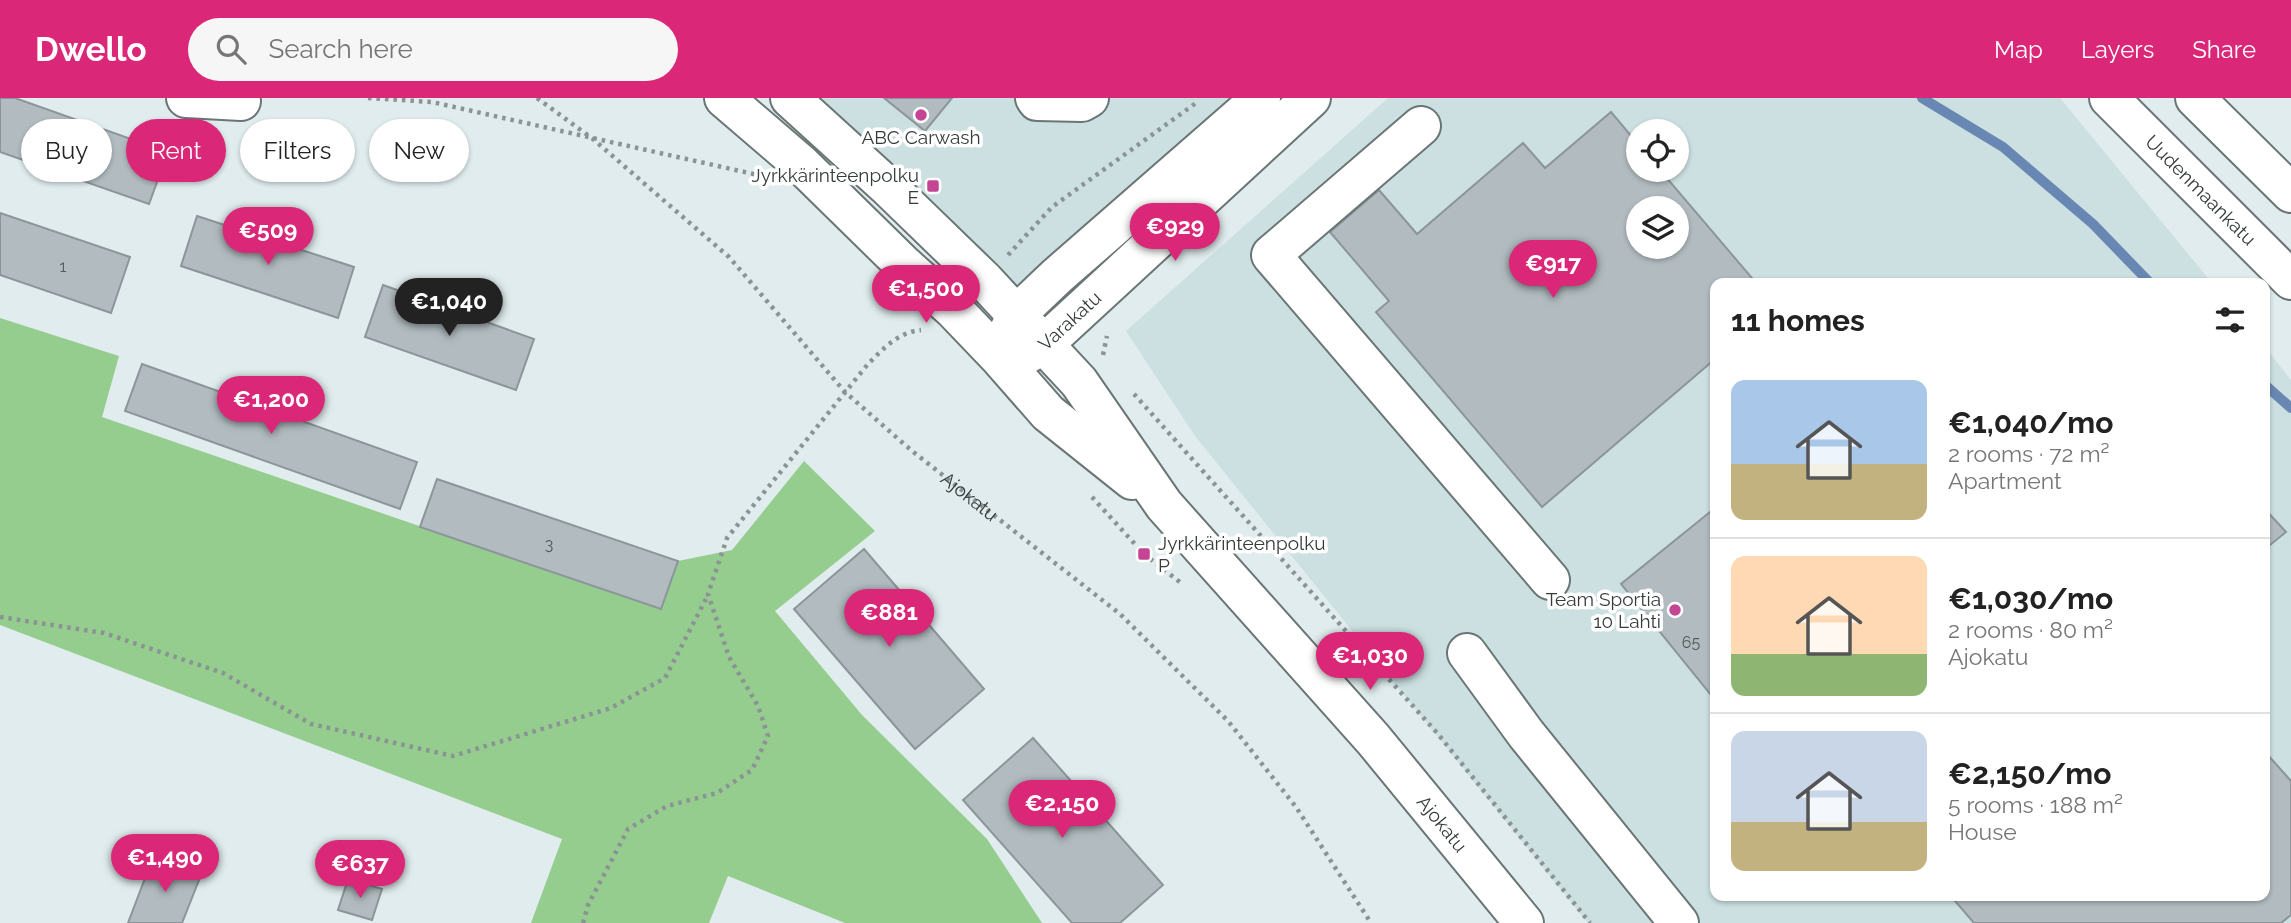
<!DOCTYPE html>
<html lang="en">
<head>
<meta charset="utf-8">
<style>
	body { margin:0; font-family:Raleway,sans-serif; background:#f6f6f6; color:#222; height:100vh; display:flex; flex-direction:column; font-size:26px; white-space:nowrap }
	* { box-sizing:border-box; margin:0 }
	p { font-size:23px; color:#767676 }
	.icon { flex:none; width:38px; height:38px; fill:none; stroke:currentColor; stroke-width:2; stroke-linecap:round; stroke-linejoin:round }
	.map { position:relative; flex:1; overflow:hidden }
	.sheet { position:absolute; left:1710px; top:180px; width:560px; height:623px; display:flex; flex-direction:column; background:#fff; border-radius:14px; box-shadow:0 2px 5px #0004 }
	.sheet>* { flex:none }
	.hud { position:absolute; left:21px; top:21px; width:665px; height:63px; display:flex; gap:14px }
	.buttons { position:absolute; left:1626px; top:21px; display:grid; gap:14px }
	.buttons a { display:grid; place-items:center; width:63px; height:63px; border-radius:50%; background:#fff; box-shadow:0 2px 5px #0004; font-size:35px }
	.price { position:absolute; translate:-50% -60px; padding:0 16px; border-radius:24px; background:#db2777; color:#fff; font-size:23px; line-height:46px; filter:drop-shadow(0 2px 4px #0008) }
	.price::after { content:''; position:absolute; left:50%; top:42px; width:21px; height:16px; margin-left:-10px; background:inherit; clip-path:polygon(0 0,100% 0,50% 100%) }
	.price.active { background:#222; color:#fff }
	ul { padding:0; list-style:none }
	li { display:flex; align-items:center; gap:21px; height:175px; padding:0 21px }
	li+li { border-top:2px solid #e0e0e0 }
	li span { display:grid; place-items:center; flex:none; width:196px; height:140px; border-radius:14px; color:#555 }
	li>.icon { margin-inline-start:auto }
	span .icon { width:84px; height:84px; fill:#fffc; stroke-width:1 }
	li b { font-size:30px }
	h2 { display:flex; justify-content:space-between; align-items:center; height:84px; padding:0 21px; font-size:30px }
	.chip { padding:0 24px; border-radius:32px; background:#fff; box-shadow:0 2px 5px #0004; font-size:24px; line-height:63px }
	.chip.active { background:#db2777; color:#fff }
	header { display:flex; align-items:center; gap:42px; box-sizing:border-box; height:98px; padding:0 35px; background:#db2777; color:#fff }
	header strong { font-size:33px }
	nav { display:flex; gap:38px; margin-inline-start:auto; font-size:24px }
	.search { width:490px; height:63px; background:#f6f6f6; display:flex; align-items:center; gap:18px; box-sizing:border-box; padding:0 24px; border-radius:38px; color:#767676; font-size:26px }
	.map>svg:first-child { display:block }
	.built { fill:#cce0e1; fill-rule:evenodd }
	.forest { fill:#95cd8f }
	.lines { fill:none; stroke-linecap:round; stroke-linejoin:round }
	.stream { stroke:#6887b3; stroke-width:10 }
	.building { fill:#b2bcc0; stroke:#8c959a; stroke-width:2; fill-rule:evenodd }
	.minor-casing { stroke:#6a7575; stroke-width:42 }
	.major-casing { stroke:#6a7575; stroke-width:42 }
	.path { stroke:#8b9394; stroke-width:4.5; stroke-dasharray:3.5 5; stroke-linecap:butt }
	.minor { stroke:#fff; stroke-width:38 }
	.major { stroke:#fff; stroke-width:38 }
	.poi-dot { fill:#c34593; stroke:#fff; stroke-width:2.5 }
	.labels { text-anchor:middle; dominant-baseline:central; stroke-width:7; stroke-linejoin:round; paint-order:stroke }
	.number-label { font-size:16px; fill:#555b5c }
	.poi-label { font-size:19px; fill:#363b3b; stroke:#fff; text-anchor:end }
	.street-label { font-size:19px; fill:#363b3b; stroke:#fff }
</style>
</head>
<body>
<header>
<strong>Dwello</strong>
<div class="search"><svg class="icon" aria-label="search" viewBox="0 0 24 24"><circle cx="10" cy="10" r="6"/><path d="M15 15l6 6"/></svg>Search here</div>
<nav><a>Map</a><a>Layers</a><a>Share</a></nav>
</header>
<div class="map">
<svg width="2291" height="825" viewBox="0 0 2291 825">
	<rect width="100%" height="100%" fill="#e0eced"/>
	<path class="built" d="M811,0H1247L1016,205Z
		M1388,0H2060L2212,185L1715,186V798H2264L2265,249L2291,282V825H1588L1195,338L1126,233ZM1638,33H1676V72H1638ZM1638,110H1676V149H1638Z"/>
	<path class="forest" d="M0,220L119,258L102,319L661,511L678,463L732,452L804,363L875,433L775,513L862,617L987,741L1042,825H845L728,778L709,825H531L562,741L0,527Z"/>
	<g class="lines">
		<path class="stream" d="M1922,0L2003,49L2093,126L2151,186
			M2264,286L2291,310"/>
	</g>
	<path class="building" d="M0,0H15L168,54L149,106L0,54Z
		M884,0H952L925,33Z
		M1611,14L1638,46V72H1660L1757,186H1715V261L1542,409L1376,214L1389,203L1330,134L1379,92L1417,136L1523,45L1545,70ZM1638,110H1676V149H1638Z
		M0,115L130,159L111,215L0,177Z
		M197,118L354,169L338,220L181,168Z
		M383,187L534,241L516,292L365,239Z
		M142,266L417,364L400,411L125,313Z
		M437,381L678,463L661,511L420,429Z
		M1715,410V602L1621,486Z
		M2264,410L2286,434L2264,452Z
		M864,451L984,591L915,651L794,511Z
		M1033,640L1163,787L1120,825H1072L963,702Z
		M2267,656L2291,683V817L2281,825H1974L1955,803L1962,798H2264V658Z
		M153,759L201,777L182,825H128Z
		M348,781L382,791L372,822L338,812Z"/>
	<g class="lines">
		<g class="minor-casing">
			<g id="minor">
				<path d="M186,0L241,3"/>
				<path d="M724,0L802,67L904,167L953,211L998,258L1048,315L1132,382"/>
				<path id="s2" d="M790,0L889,90L984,182L1079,284L1164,407L1373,641L1524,825"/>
				<path d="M1035,0L1037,3L1082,4L1089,0"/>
				<path d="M1421,28L1271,157L1550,482"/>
				<path d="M1006,239L1016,217L1057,178L1261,0"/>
				<path id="s3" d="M1024,258L1044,246L1311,0"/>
				<path d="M1467,555L1526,636L1679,825"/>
			</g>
		</g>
		<g class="major-casing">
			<g id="major">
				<path id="s4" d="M2109,0L2291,182"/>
				<path d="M2195,0L2291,95"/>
			</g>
		</g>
		<g class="path">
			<path d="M368,0L432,4L758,77"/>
			<path id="s1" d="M537,0L593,41L729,159L845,294L912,353L1120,516L1228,623L1296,709L1371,825"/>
			<path d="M1008,157L1052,109L1196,5"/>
			<path d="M1103,257L1107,238"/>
			<path d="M1134,296L1438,636L1590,825"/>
			<path d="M1092,399L1144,456L1181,485"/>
			<path d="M0,519L104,535L223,575L311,626L453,658L611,610L665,580L708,497"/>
			<path d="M583,825L588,807L628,731L667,708L717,695L752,672L768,638L758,608L729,559L708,496L727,440L868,266C883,251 898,234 921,232"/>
		</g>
		<use href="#minor" class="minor"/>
		<use href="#major" class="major"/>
	</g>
	<g class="poi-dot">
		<circle cx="921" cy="17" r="7"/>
		<rect x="926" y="81" width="14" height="14" rx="3.5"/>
		<rect x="1137" y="449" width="14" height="14" rx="3.5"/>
		<circle cx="1675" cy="512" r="7"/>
	</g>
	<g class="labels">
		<g class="number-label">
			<text x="63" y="168">1</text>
			<text x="549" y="446">3</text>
			<text x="1691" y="544">65</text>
		</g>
		<g class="poi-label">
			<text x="921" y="39" text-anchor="middle">ABC Carwash</text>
			<text x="919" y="77">Jyrkkärinteenpolku<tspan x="919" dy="22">E</tspan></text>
			<text x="1158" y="445" text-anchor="start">Jyrkkärinteenpolku<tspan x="1158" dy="22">P</tspan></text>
			<text x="1661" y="501">Team Sportia<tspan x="1661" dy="22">10 Lahti</tspan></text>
		</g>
		<g class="street-label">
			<text stroke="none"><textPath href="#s4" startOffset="130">Uudenmaankatu</textPath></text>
			<text stroke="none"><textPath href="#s3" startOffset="58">Varakatu</textPath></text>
			<text stroke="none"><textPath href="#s1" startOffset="590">Ajokatu</textPath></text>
			<text stroke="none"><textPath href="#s2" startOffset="978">Ajokatu</textPath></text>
		</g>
	</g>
</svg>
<div class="buttons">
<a><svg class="icon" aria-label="locate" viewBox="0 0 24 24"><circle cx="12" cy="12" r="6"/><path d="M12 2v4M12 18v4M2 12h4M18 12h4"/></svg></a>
<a><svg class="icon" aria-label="layers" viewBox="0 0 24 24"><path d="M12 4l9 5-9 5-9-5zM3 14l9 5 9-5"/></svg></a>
</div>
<b class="price" style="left:1175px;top:165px">€929</b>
<b class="price" style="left:268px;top:169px">€509</b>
<b class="price" style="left:1553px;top:202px">€917</b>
<b class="price" style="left:926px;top:227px">€1,500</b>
<b class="price active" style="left:449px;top:240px">€1,040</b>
<b class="price" style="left:271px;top:338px">€1,200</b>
<b class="price" style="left:889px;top:551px">€881</b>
<b class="price" style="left:1370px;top:594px">€1,030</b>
<b class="price" style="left:1062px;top:742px">€2,150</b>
<b class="price" style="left:165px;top:796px">€1,490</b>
<b class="price" style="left:360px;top:802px">€637</b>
<div class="hud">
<a class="chip">Buy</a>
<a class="chip active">Rent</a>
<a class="chip">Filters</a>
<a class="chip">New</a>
</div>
<section class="sheet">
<h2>11 homes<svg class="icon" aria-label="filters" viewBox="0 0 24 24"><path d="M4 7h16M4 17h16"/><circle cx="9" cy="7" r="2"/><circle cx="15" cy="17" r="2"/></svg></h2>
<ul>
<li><span style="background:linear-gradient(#a9c7e8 60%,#c2b280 0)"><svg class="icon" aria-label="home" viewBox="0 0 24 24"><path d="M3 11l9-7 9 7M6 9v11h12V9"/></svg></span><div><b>€1,040/mo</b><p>2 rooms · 72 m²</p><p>Apartment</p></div></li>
<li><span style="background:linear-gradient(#ffd9b3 70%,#8fb573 0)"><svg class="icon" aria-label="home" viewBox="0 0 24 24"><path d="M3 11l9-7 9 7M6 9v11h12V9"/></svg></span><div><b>€1,030/mo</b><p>2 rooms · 80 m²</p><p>Ajokatu</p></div></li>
<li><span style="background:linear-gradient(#c9d6e8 65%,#c2b280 0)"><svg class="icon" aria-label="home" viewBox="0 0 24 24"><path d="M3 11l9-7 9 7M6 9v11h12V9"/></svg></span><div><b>€2,150/mo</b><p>5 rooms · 188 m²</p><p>House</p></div></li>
</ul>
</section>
</div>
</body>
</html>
